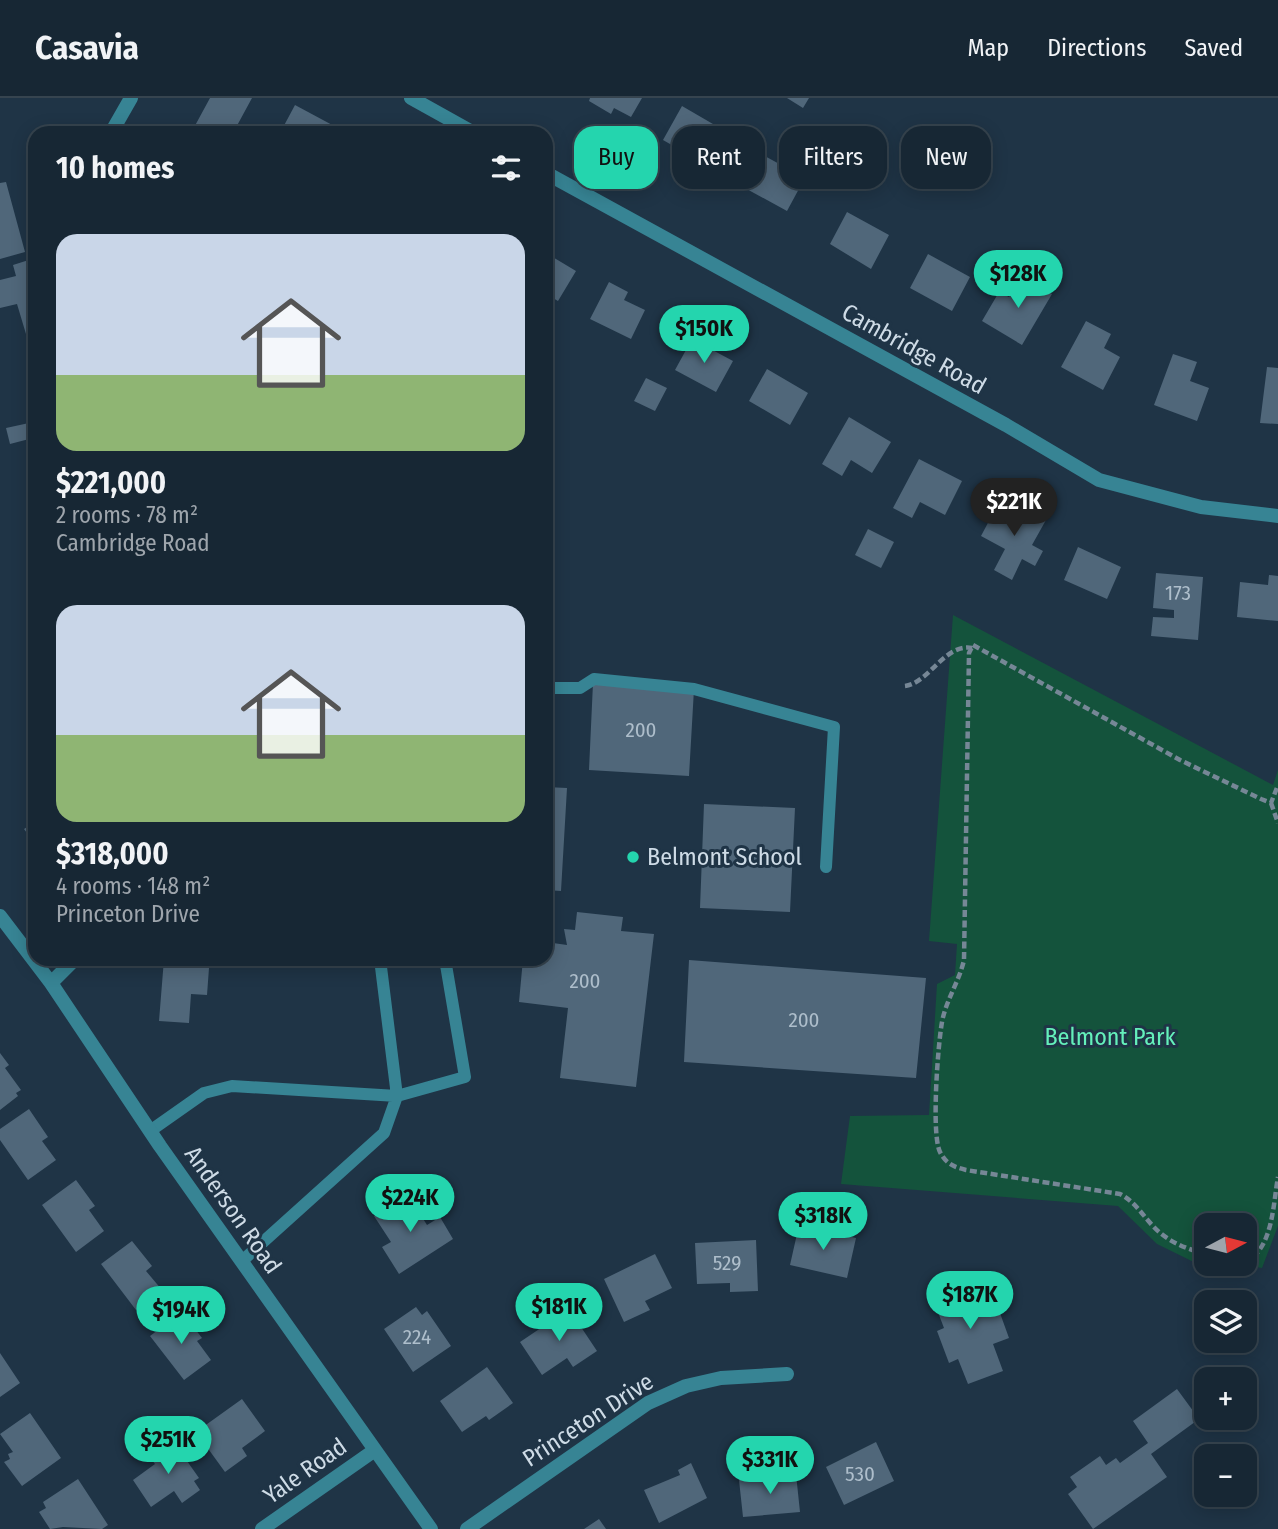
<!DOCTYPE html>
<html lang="en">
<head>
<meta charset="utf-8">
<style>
	body { margin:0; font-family:"Fira Sans Condensed",sans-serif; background:#243340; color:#f1f3f6; height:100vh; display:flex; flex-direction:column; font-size:26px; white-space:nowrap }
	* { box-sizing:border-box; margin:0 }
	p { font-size:23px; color:#9ea5ac }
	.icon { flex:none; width:38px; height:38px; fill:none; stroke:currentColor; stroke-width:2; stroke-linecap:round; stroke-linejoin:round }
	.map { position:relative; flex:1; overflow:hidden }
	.drawer { position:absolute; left:28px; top:28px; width:525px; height:840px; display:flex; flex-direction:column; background:#172734; border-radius:21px; box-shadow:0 4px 18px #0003,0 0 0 2px #36444f }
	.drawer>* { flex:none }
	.banner { position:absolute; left:574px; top:28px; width:598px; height:63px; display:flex; gap:14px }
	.needle { width:46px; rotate:83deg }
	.tools { position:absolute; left:1194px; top:1115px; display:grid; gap:14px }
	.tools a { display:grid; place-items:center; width:63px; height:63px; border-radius:14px; background:#172734; box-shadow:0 4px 18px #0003,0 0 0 2px #36444f; font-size:35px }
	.price { position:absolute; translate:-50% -60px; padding:0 16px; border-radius:24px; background:#24d5ae; color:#111; font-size:23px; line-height:46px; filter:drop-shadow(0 2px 4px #0008) }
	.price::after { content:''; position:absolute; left:50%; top:42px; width:21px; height:16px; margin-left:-10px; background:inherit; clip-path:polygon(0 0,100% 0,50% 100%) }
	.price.current { background:#222; color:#fff }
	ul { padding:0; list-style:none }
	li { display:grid; align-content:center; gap:14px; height:371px; padding:0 28px }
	li span { display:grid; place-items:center; height:217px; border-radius:21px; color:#555 }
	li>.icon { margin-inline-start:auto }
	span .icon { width:126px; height:126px; fill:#fffc; stroke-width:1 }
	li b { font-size:30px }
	h2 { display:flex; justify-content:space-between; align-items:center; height:84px; padding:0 28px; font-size:30px }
	.pill { padding:0 24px; border-radius:21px; background:#172734; box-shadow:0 4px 18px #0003,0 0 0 2px #36444f; font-size:24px; line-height:63px }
	.pill.current { background:#24d5ae; color:#111 }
	header { display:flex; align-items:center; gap:42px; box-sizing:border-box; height:98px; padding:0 35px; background:#172734; border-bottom:2px solid #36444f }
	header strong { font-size:33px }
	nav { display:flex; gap:38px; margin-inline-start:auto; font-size:24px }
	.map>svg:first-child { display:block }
	.green { fill:#14533c; fill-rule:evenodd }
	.building { fill:#50677a }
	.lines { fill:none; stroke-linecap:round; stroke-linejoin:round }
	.path { stroke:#768796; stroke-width:4.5; stroke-dasharray:7 3.5; stroke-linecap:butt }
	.service { stroke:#378494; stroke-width:12 }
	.minor { stroke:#378494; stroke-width:14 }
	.poi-dot { fill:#24d5ae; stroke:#1f3446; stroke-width:2.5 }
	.labels { text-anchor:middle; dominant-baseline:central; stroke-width:6; stroke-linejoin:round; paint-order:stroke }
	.number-label { font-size:21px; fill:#aebecb }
	.street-label { font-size:24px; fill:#cedbe6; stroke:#1f3446 }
	.poi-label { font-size:24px; fill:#cedbe6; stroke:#1f3446; text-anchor:start }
	.park-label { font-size:24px; fill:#64f0bb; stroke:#1f3446 }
</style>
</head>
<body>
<header>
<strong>Casavia</strong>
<nav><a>Map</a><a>Directions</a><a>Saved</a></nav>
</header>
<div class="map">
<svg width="1278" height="1431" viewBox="0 0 1278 1431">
	<rect width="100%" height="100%" fill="#1f3446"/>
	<path class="green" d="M953,517L1273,687L1278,672V1128L1262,1170L1239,1166L1208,1171L1157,1146L1118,1108L841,1086L850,1018L929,1017L937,886L955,877L957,846L929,843ZM1206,1127H1244V1166H1206Z"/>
	<path class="building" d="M210,0H252L233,35H191Z
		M590,0H642L631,19L614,10L611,16L589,3Z
		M787,0H809L803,10Z
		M295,7L336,29L333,35H280Z
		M682,8L725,33L705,66L663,42Z
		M793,51L814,63L787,113L743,89L761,56L783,68Z
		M6,84L25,154L0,161V85Z
		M847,114L889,137L871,171L830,146Z
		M546,155L576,173L558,203L546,196Z
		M928,156L970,179L952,213L910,190Z
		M35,160V233L26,236L17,206L0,210V182L16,178L13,167Z
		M1021,177L1052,196L1022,247L982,223L999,194L1009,199Z
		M609,184L628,194L624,202L645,212L631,241L590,221Z
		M1086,223L1111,236L1104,250L1120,259L1103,292L1061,269Z
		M692,241L733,263L716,294L675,272Z
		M1173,256L1197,264L1190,283L1209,290L1197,323L1154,307Z
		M1267,269L1278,270V326L1260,325Z
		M767,271L808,295L790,327L749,303Z
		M646,280L667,290L655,313L634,303Z
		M849,319L891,344L872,375L851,362L842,378L822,366Z
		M29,325L33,340L10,346L6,330Z
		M919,361L962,383L945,417L920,404L912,420L893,410Z
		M998,406L1022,419L1026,411L1046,422L1032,447L1043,453L1035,468L1022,461L1012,482L994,472L1005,451L981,438Z
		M868,431L894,444L881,470L855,457Z
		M1078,449L1121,469L1107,501L1064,482Z
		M1156,475L1203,479L1198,542L1151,538L1153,519L1174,520V512L1153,510Z
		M1269,477L1278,478V523L1237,519L1240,484L1268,487Z
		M593,585L694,591L689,678L589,672Z
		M546,689L567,690L561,793L546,792Z
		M704,706L795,710L790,814L700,810Z
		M35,724V746L24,731Z
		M577,814L623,819L621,833L654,836L636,989L560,980L568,910L519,904L523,861H546V844L567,847L564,831L575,832Z
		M164,861H190V869L209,870L207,897L191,896L189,925L159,923Z
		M689,862L926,880L916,980L684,964Z
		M0,955L9,967L5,970L21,992L16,995L18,998L0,1012Z
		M29,1011L48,1039L42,1043L56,1062L28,1082L0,1042V1031Z
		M76,1082L95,1108L89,1112L104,1133L76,1154L42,1107Z
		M408,1097L427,1127L440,1119L453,1141L399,1176L382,1149L391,1144L374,1118Z
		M799,1127L856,1140L847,1180L790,1167Z
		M756,1142L758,1193L730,1194V1185L697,1186L695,1145Z
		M132,1143L152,1168L146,1173L162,1192L136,1212L101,1166Z
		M655,1156L672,1190L645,1203L650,1212L624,1224L604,1181Z
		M971,1181L982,1210L996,1204L1009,1240L993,1246L1003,1273L968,1286L958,1261L949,1265L937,1233L944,1230L931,1196Z
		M416,1209L422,1217L427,1213L451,1248L413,1274L384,1231Z
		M569,1211L597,1253L573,1269L567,1260L542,1277L520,1244Z
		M182,1214L202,1240L197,1243L211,1262L184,1282L150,1238Z
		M0,1255L20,1285L0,1299Z
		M487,1269L513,1305L489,1322L486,1318L462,1334L440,1303Z
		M1177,1291L1199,1321L1151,1356L1167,1379L1093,1431L1068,1396L1077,1389L1070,1379L1100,1358L1106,1367L1116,1360L1120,1365L1148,1345L1133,1323Z
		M242,1301L265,1333L242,1350L247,1358L225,1374L196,1334Z
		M30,1315L61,1360L22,1388L4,1364L10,1361L8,1356L13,1354L0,1336Z
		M167,1344L170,1349L175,1346L199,1380L194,1383L200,1392L182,1405L174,1393L151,1409L133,1382L155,1366L148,1357Z
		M876,1344L894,1383L844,1407L826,1369Z
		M691,1365L707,1400L659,1425L644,1392L680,1377L678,1372Z
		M796,1376L800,1414L743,1419L739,1382Z
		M78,1381L108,1427L102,1431L63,1429L50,1431L39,1414L46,1410L43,1404Z
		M599,1421L606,1431H584Z"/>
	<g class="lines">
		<path class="path" d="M905,588C929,585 945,545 972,550
			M1271,705L1278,725
			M1206,1156C1186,1151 1166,1143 1152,1127C1141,1115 1135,1104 1120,1096L966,1072C954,1069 946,1066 940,1054C931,1036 938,946 942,924C946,902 959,884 964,862L969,555L973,547L1180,662L1261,701L1271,705L1278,687
			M1244,1164C1273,1153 1273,1106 1278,1079
			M1239,1166H1240"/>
		<path class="service" d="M546,590H580L594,581L694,591L834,629L826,769
			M150,1033L204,995L232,988L397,998L465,979L445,861
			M242,1163L384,1035L397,998L380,861"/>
		<path class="minor" d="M411,0L474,35
			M111,35L131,0
			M546,75L1006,327L1099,382L1201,409L1278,418
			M0,818L51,885L160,1048L431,1431
			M51,885L75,861
			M262,1431L375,1352
			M467,1431L648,1305L686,1288L721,1280L787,1276"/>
	</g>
	<circle class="poi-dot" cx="633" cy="759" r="7"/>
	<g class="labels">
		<g class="number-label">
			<text x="1178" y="495">173</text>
			<text x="641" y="632">200</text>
			<text x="585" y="883">200</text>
			<text x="804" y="922">200</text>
			<text x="727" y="1165">529</text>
			<text x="417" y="1239">224</text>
			<text x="860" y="1376">530</text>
		</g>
		<g class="street-label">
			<text transform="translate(914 251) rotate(29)">Cambridge Road</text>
			<text transform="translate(233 1112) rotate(55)">Anderson Road</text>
			<text transform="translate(588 1322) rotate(-33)">Princeton Drive</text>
			<text transform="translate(305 1373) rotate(-35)">Yale Road</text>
		</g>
		<g class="poi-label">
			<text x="647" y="759">Belmont School</text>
		</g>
		<g class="park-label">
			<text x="1110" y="939">Belmont Park</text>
		</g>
	</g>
</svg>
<div class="tools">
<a><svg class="needle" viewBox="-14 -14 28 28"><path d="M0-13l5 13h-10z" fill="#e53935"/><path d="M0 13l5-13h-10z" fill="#9ea5ac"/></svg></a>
<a><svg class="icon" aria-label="layers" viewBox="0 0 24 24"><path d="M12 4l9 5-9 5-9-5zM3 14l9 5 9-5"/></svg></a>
<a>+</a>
<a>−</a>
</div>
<b class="price" style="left:1018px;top:212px">$128K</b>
<b class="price" style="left:704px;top:267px">$150K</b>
<b class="price current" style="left:1014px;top:440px">$221K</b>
<b class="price" style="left:410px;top:1136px">$224K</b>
<b class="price" style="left:823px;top:1154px">$318K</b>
<b class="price" style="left:970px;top:1233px">$187K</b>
<b class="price" style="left:559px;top:1245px">$181K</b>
<b class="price" style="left:181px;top:1248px">$194K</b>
<b class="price" style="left:168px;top:1378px">$251K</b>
<b class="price" style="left:770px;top:1398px">$331K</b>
<div class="banner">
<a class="pill current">Buy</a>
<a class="pill">Rent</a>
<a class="pill">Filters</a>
<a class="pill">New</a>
</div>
<section class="drawer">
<h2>10 homes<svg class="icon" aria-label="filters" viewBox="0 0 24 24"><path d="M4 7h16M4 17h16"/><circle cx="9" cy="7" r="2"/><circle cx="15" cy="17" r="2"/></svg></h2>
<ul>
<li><span style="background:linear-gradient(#c9d6e8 65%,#8fb573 0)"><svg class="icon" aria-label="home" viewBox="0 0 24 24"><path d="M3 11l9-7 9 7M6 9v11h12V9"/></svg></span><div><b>$221,000</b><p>2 rooms · 78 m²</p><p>Cambridge Road</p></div></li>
<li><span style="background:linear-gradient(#c9d6e8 60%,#8fb573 0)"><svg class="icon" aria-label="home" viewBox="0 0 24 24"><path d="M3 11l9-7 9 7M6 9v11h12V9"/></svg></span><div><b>$318,000</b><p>4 rooms · 148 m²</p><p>Princeton Drive</p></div></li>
</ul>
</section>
</div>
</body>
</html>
